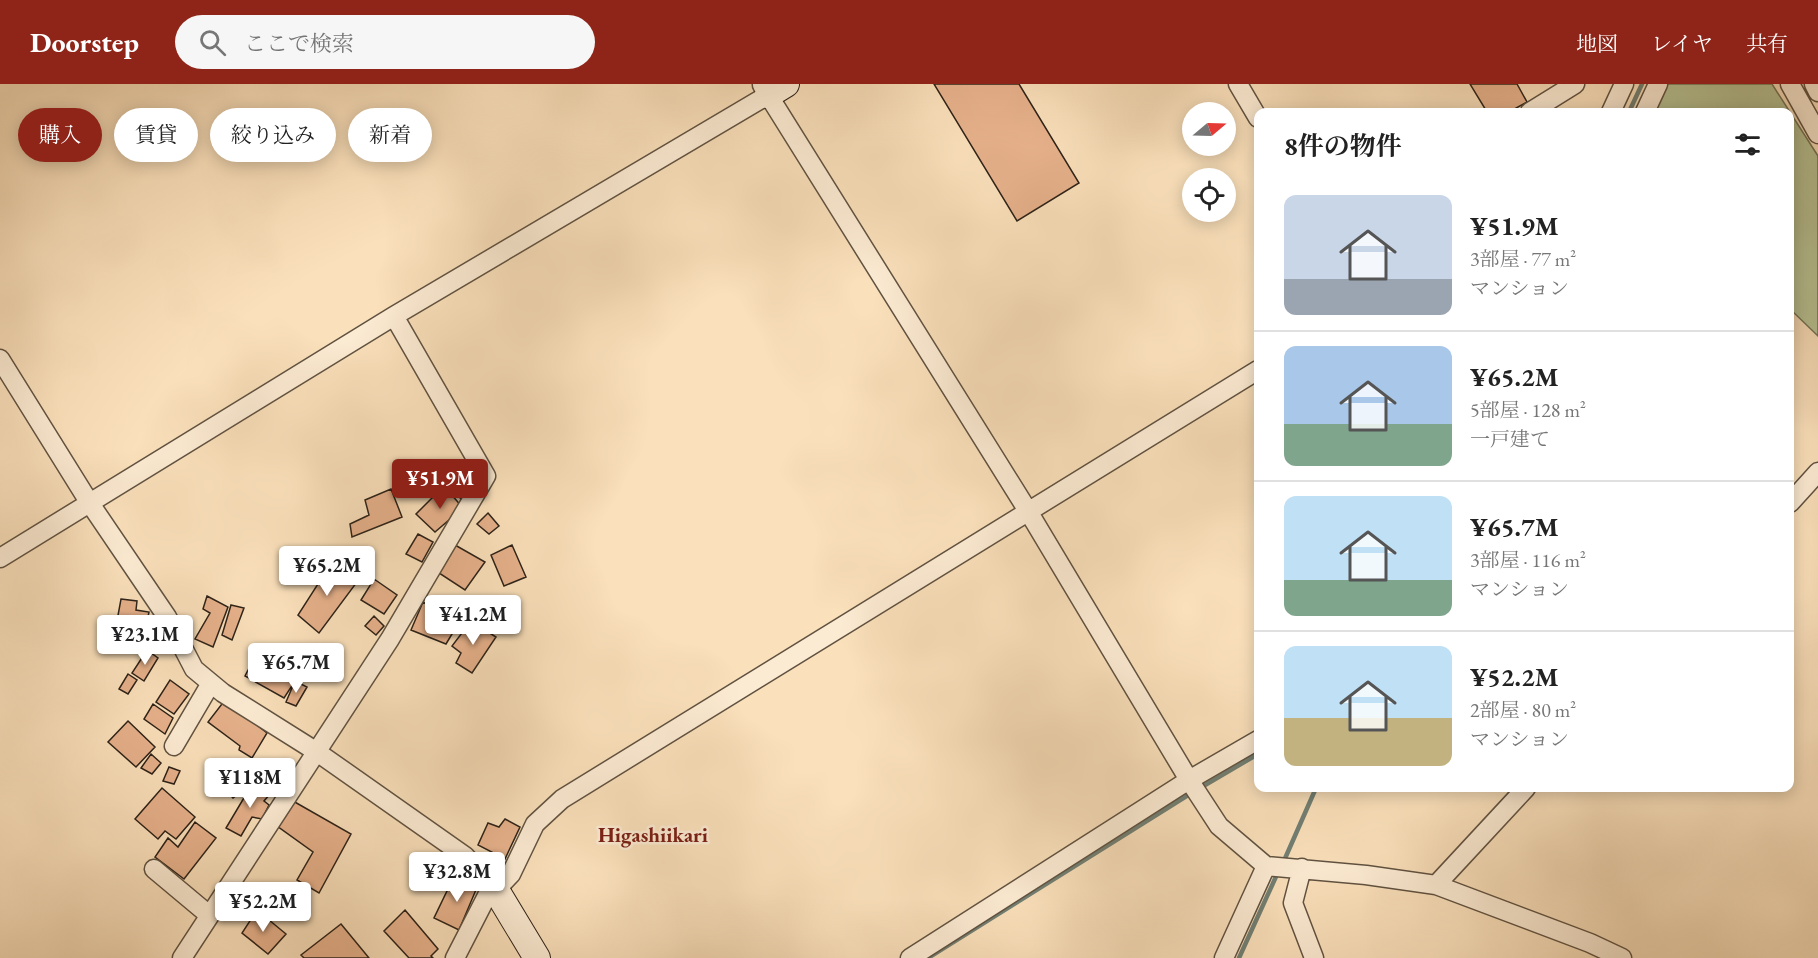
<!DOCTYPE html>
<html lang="ja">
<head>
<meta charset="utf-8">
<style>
	body { margin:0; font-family:"EB Garamond","Noto Serif JP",serif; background:#f6f6f6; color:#222; height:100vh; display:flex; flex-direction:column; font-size:22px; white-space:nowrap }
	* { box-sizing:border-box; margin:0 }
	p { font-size:20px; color:#767676 }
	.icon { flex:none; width:33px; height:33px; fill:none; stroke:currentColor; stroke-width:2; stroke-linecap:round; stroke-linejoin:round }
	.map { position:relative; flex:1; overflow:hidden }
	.sheet { position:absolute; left:1254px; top:24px; width:540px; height:684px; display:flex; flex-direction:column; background:#fff; border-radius:12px; box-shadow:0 3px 15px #0003 }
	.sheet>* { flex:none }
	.hud { position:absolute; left:18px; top:24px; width:570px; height:54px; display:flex; gap:12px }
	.needle { width:39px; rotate:71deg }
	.fabs { position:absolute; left:1182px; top:18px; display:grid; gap:12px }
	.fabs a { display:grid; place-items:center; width:54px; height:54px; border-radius:50%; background:#fff; box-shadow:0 3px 15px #0003; font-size:30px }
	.price { position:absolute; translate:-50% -51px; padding:0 14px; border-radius:6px; background:#fff; color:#222; font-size:20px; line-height:39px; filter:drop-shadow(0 2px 3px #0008) }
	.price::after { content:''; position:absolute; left:50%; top:36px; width:18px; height:14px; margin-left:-9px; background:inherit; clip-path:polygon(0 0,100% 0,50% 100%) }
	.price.selected { background:#8f2418; color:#fff }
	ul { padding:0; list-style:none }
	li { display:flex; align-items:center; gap:18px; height:150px; padding:0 30px }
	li+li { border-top:2px solid #e0e0e0 }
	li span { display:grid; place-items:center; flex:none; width:168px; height:120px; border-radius:12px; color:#555 }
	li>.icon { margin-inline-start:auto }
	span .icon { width:72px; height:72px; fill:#fffc; stroke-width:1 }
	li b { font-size:26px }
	h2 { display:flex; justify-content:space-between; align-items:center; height:72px; padding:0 30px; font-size:26px }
	.tag { padding:0 21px; border-radius:27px; background:#fff; box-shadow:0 3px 15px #0003; font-size:21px; line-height:54px }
	.tag.selected { background:#8f2418; color:#fff }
	header { display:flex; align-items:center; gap:36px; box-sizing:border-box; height:84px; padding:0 30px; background:#8f2418; color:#fff }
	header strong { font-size:28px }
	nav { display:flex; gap:33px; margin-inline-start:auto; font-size:21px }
	.search { width:420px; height:54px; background:#f6f6f6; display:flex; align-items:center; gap:15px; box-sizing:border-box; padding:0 21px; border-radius:33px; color:#767676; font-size:22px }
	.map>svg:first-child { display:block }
	.green { fill:#b7c395; stroke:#727256; stroke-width:1.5 }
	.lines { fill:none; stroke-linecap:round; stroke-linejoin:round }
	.stream { stroke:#717f73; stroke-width:4.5 }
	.building { fill:#e6b18b; stroke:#2d2218; stroke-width:1.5 }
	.street-casing { stroke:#605241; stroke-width:21 }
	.secondary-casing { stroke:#2d2218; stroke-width:28 }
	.street { stroke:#fcebd3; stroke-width:18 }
	.secondary { stroke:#fcebd3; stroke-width:26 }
	.labels { text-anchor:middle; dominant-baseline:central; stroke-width:5; stroke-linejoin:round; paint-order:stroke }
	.neighbourhood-label { font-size:21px; font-weight:bold; fill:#7a1f14; stroke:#fcebd3 }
</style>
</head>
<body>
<header>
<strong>Doorstep</strong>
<div class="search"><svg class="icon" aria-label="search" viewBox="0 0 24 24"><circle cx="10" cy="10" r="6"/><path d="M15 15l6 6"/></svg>ここで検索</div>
<nav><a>地図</a><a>レイヤ</a><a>共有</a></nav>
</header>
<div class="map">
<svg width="1818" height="874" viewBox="0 0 1818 874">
	<rect width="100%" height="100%" fill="#fae0bb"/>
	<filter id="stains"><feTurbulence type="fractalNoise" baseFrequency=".00333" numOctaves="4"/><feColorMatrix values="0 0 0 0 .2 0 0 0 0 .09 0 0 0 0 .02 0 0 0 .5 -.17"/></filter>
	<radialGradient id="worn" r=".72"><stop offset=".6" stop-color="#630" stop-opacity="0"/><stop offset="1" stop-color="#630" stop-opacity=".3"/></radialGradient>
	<path class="green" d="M1665,0H1772L1818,72V252L1790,225V28H1652Z"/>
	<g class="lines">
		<path class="stream" d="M1629,28L1642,0
			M1200,704L1258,670
			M1283,779L1316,704
			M928,874L1193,708
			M1239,874L1279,786"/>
	</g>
	<path class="building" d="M934,0H1019L1079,99L1017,137Z
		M1470,0H1517L1527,18L1509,28H1487Z
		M461,385L476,403L462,416L447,400Z
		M444,402L463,424L435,448L416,430Z
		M391,405L402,433L352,453L350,440L369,431L365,416Z
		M488,429L499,442L489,450L477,440Z
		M418,450L433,458L422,478L406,470Z
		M455,461L485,478L465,506L439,489Z
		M512,461L526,493L504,502L491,471Z
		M332,478L357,498L319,549L298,531Z
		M374,495L397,511L384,530L361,516Z
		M207,512L228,523L213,563L195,555L210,529L203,525Z
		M121,515L137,517L136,526L149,528L142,560L114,553Z
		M423,518L461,535L446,560L411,546Z
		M231,521L244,524L232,556L222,551Z
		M374,532L384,542L376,551L365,542Z
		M471,537L496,553L472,589L456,579L461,569L452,562Z
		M259,565L299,591L284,614L245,592Z
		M147,566L158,574L144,597L132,589Z
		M128,590L137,596L128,610L119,605Z
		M170,596L189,610L174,630L156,618Z
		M295,597L307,603L296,622L286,618Z
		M225,616L267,649L252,674L239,666L240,662L208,638Z
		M153,620L173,634L165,650L144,635Z
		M128,637L155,663L136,683L108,658Z
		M151,670L161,679L152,690L141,684Z
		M169,683L180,687L174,700L163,697Z
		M234,691L245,705L233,714L222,701Z
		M254,697L270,710L264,717L269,721L262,735L252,733L241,752L226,744Z
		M162,704L195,733L176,755L165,747L158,755L135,735Z
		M293,717L351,750L319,809L297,796L313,768L277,742Z
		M505,735L520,743L505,775L478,761L488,739L499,743Z
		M195,738L216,754L184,795L155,773L168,754L178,763Z
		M466,791L478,801L459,846L434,834L447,807Z
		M257,826L286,850L268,870L242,849Z
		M405,826L438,865L431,872L433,874H409L384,847Z
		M341,840L369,874H304L301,871Z"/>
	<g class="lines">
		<g class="street-casing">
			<path id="street" d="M1238,0L1258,34
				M1790,0L1818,50
				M1814,0L1818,8
				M762,1L1028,427L1189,696L1219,742L1266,782L1366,791L1436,801L1590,859L1622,874
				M1530,28L1575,0
				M1611,28L1624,0
				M1645,28L1658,0
				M0,275L89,418L167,533L194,585L223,609L317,668L465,772L496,806L511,790L535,740L562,715L1258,286
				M1790,419L1818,388
				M0,474L394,232L768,11
				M174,662L211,599
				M1302,784L1293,819L1314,874
				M154,785L209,831
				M1436,801L1526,704
				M182,874L390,555L486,392L394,232
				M455,874L492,802
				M910,874L1189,696L1258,656
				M1224,874L1266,782"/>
		</g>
		<g class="secondary-casing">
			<path id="secondary" d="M768,11L786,0
				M496,806L537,874"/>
		</g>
		<use href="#street" class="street"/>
		<use href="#secondary" class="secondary"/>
	</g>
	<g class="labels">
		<g class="neighbourhood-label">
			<text x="653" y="750">Higashiikari</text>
		</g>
	</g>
	<rect width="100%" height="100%" filter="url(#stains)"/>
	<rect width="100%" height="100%" fill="url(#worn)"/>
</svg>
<div class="fabs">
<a><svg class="needle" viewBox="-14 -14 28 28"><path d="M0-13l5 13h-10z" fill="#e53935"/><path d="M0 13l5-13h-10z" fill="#767676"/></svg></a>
<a><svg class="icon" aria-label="locate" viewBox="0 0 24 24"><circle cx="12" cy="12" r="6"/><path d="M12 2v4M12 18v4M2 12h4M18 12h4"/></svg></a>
</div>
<b class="price selected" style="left:440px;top:426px">¥51.9M</b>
<b class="price" style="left:327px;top:513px">¥65.2M</b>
<b class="price" style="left:473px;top:562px">¥41.2M</b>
<b class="price" style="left:145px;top:582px">¥23.1M</b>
<b class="price" style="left:296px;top:610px">¥65.7M</b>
<b class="price" style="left:250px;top:725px">¥118M</b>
<b class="price" style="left:457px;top:819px">¥32.8M</b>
<b class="price" style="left:263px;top:849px">¥52.2M</b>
<div class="hud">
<a class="tag selected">購入</a>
<a class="tag">賃貸</a>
<a class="tag">絞り込み</a>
<a class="tag">新着</a>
</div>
<section class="sheet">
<h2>8件の物件<svg class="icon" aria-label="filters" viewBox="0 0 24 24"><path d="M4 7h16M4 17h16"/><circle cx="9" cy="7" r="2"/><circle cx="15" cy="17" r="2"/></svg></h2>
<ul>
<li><span style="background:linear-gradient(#c9d6e8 70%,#9aa5b1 0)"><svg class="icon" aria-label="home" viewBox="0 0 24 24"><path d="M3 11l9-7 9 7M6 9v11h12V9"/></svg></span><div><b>¥51.9M</b><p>3部屋 · 77 m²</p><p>マンション</p></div></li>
<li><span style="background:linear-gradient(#a9c7e8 65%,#7fa58c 0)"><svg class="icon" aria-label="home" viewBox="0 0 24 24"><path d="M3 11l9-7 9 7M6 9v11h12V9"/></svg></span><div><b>¥65.2M</b><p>5部屋 · 128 m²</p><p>一戸建て</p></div></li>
<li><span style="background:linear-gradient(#bfe0f5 70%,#7fa58c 0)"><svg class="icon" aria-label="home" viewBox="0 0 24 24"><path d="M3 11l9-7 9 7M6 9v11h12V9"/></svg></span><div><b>¥65.7M</b><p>3部屋 · 116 m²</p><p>マンション</p></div></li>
<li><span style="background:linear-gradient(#bfe0f5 60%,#c2b280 0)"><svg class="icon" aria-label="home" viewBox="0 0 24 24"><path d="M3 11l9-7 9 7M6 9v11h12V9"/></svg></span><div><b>¥52.2M</b><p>2部屋 · 80 m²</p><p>マンション</p></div></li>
</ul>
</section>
</div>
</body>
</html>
